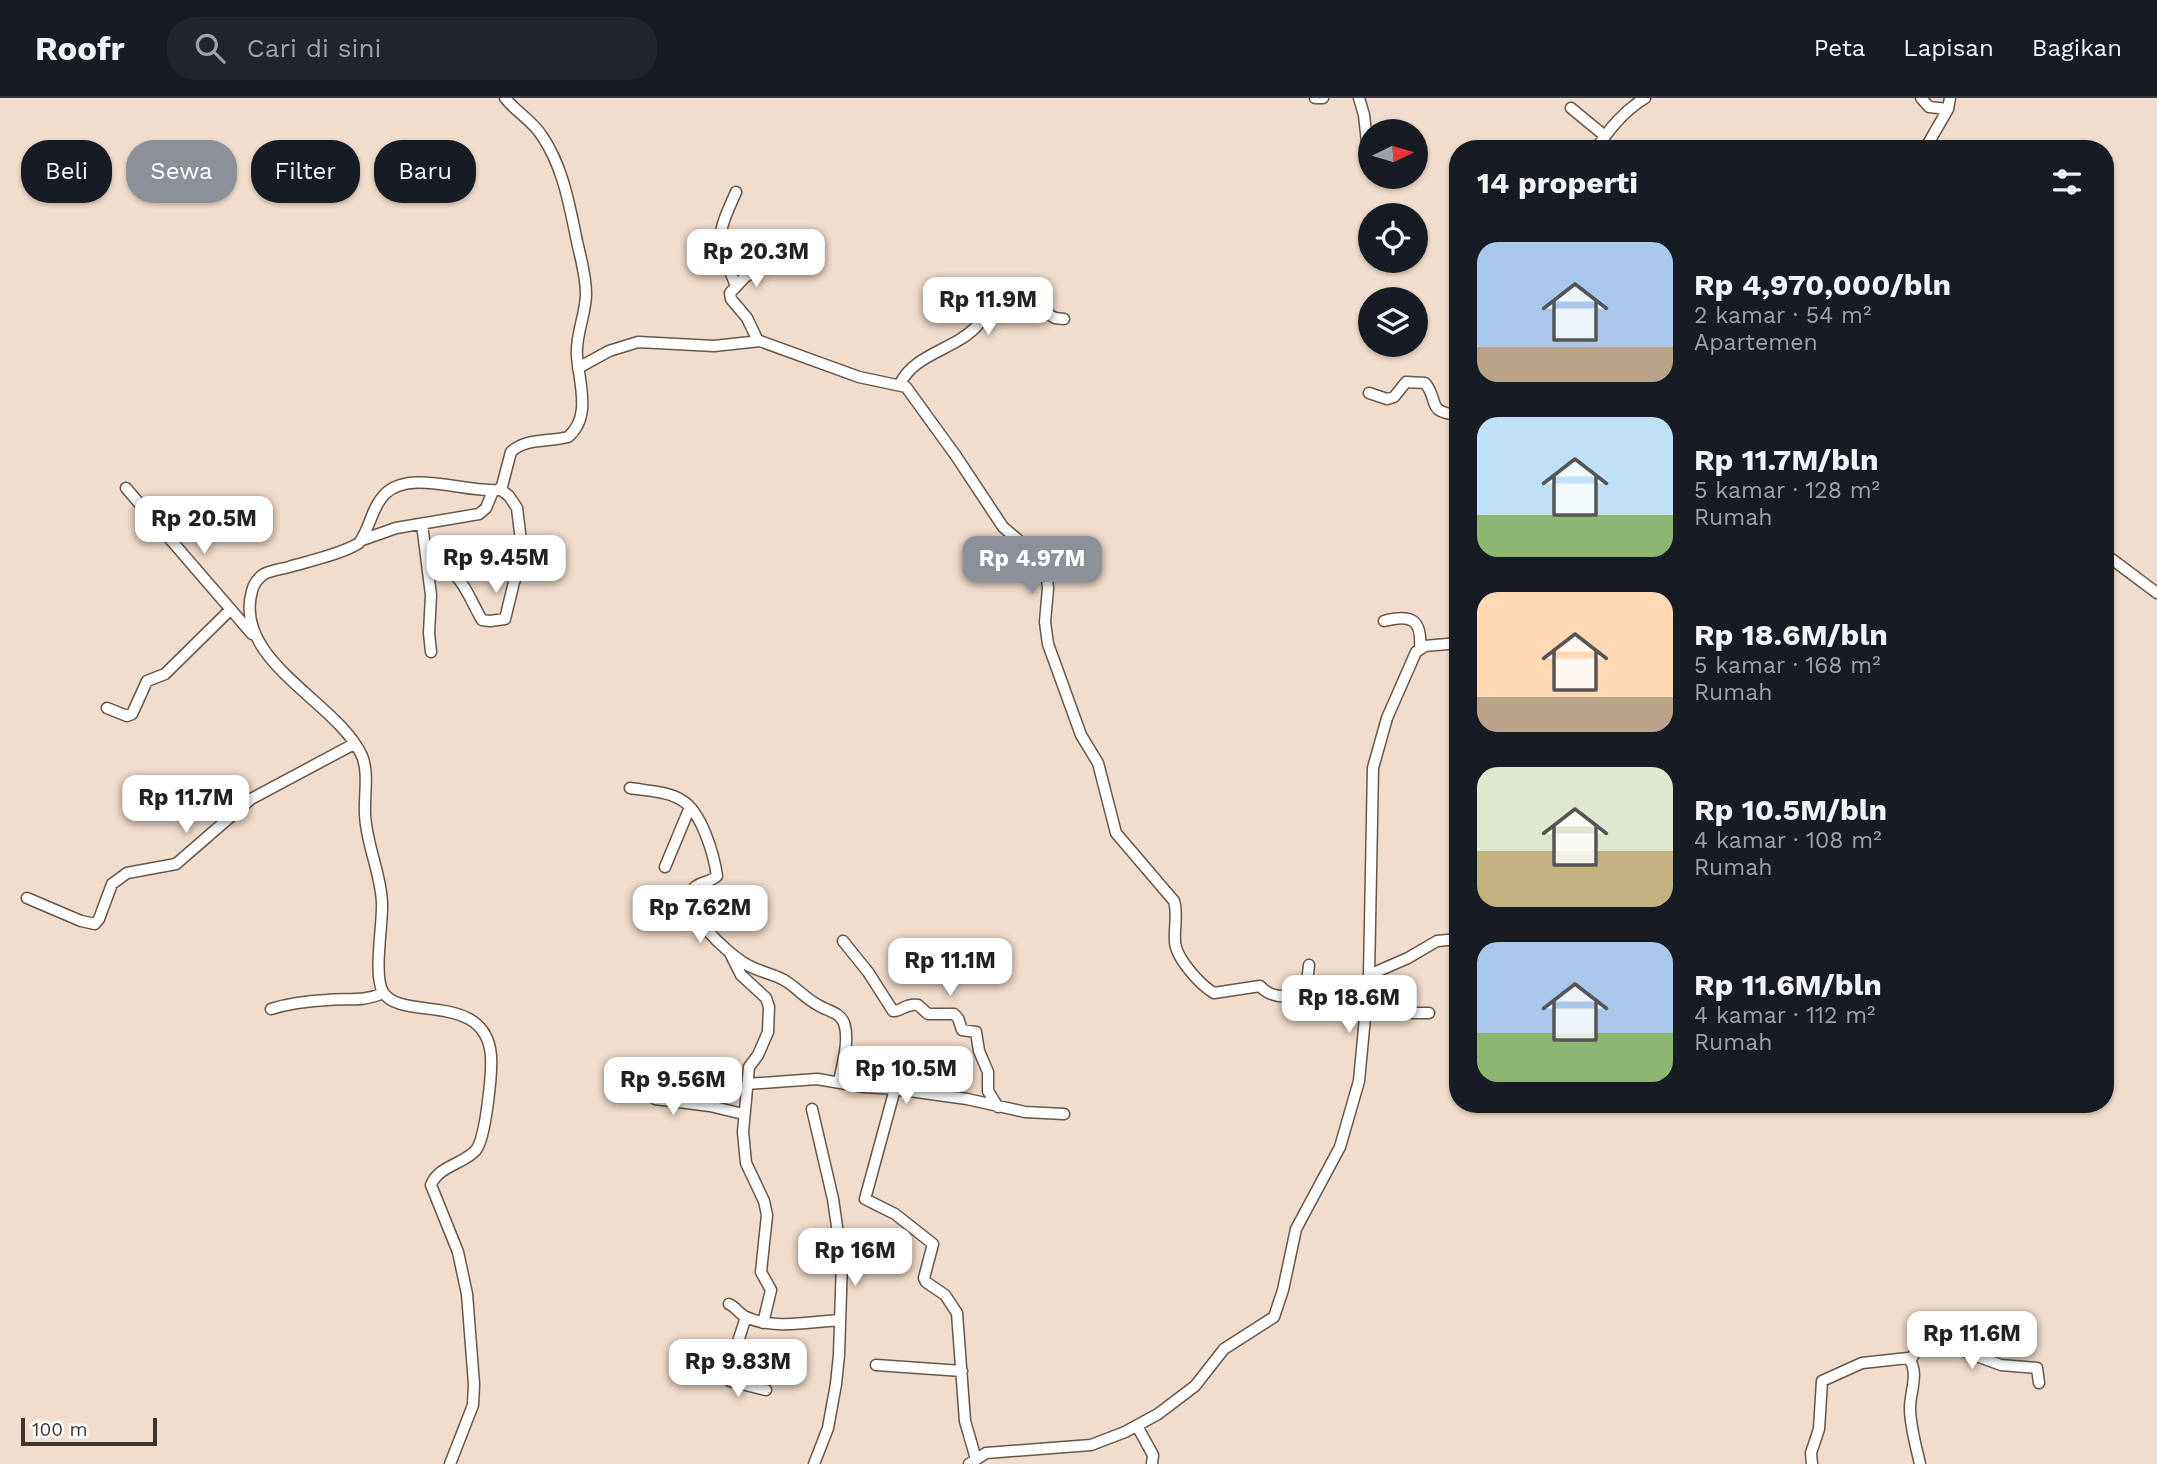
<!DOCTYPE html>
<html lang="id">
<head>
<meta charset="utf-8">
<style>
	body { margin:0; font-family:"Work Sans",sans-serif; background:#20242c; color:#f1f3f6; height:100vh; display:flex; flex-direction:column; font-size:26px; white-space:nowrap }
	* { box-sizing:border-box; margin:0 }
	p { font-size:23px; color:#9ea1a6 }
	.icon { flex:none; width:38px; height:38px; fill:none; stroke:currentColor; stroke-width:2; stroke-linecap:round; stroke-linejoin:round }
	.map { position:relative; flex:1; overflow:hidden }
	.drawer { position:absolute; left:1449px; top:42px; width:665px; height:973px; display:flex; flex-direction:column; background:#171b24; border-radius:28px; box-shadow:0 2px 5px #0004 }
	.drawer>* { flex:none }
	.guide { position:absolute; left:21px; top:42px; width:665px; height:63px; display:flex; gap:14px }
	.needle { width:46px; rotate:85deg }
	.fabs { position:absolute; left:1358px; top:21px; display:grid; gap:14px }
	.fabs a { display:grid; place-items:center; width:70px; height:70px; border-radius:50%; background:#171b24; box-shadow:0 2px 5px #0004; font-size:35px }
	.scale { position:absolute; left:21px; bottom:18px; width:136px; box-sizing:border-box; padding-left:7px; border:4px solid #3d3630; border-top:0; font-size:19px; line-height:24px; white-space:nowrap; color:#3d3630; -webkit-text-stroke:5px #fff; paint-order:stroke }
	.price { position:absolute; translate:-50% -60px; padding:0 16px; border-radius:14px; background:#fff; color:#222; font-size:23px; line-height:46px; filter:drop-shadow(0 2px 4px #0008) }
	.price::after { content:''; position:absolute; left:50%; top:42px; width:21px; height:16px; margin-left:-10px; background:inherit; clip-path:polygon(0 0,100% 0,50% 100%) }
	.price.current { background:#8c9099; color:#fff }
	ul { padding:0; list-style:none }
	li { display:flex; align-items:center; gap:21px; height:175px; padding:0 28px }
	li span { display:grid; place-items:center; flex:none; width:196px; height:140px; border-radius:21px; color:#555 }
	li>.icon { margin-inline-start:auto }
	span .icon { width:84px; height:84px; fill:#fffc; stroke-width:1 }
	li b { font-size:30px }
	h2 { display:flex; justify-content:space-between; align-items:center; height:84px; padding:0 28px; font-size:30px }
	.chip { padding:0 24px; border-radius:28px; background:#171b24; box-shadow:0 2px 5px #0004; font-size:24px; line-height:63px }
	.chip.current { background:#8c9099; color:#fff }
	header { display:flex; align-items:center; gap:42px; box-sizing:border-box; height:98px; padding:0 35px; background:#171b24; border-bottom:2px solid #363941 }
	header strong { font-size:33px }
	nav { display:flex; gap:38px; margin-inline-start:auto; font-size:24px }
	.search { width:490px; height:63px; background:#20242c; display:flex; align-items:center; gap:18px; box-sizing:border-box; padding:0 24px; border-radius:28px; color:#9ea1a6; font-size:26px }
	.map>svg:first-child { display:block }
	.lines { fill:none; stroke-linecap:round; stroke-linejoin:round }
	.street-casing { stroke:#67574a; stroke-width:13 }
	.street { stroke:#fff; stroke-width:10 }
</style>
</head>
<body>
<header>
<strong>Roofr</strong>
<div class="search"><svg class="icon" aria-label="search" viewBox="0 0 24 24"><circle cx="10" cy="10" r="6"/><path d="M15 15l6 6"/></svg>Cari di sini</div>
<nav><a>Peta</a><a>Lapisan</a><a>Bagikan</a></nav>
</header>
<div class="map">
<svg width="2157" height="1366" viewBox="0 0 2157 1366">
	<rect width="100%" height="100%" fill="#f0ddcd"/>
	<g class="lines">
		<g class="street-casing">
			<path id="street" d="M1315,0H1323
				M1359,0L1364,17L1370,72
				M1921,0L1929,9L1948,11
				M1571,10L1605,38
				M1596,51C1610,30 1624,13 1645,0
				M1925,51L1948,11L1950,0
				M736,94C714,143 717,140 736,188
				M972,187L978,189L992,199
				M758,243L747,220L731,201L730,195L745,179L794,150
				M578,270L609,253L638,244L714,248L760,243L859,279L906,289L956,358L1003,429L1038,459L1046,473L1048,490L1045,524L1048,546L1081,637L1098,665L1116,735L1174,803C1178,816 1174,829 1175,843C1175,859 1200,887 1214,895L1260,888C1272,902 1289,898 1307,897
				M900,286C914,256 954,252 976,229C984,221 986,209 992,199L1018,208L1030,206L1055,220L1064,221
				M1369,295L1387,301L1394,299L1406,284L1425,285C1440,303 1425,314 1458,317
				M126,390L252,536
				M422,426L431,497L429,535L431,554
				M362,442L396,430L479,416L486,410L493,393
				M2105,456L2157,495
				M428,463C463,472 466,495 482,522L490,523L505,521L514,484L520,471L522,451L517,410L509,398L500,391
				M1384,523C1411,516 1422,521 1420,550
				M107,610L127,618L132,616L147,583L165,576L230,512
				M630,690C647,693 669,693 683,703C702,715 714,757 717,778C711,784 699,784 694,790C678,812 728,855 744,865C756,873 771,875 784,882C796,889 806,901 818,907C827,913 840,914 844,925C850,942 842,967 839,984
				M665,769L690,709
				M27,800L81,823L95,826L99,821L112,786L127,775L176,766L251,701L354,646
				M843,843L868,874L893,913C901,914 905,905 918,907L928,916H954L958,920L962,932L976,934L979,953L988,974V993L998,1009
				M730,855L741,877L766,900L769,909L768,934L758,957L749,969L743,1034L746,1065L764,1103L767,1117L761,1174L771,1192L763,1225
				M1309,867L1306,893L1308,898L1367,900
				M1369,877L1408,860L1437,843L1458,841
				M271,911C290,905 308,903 327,902C347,900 364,904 383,895
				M1366,915H1429
				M648,976L651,996L655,1001L710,1008L743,1016
				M747,986L817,981L864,989L895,991L967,1001L1025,1014L1064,1016
				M895,991L865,1101L895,1116L933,1146L924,1180L926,1184L945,1197L957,1215L965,1323L976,1361
				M812,1011L833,1101L842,1163L839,1257L836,1286L828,1330L814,1366
				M729,1206C736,1209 739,1216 746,1219C774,1232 809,1224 839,1222
				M746,1219L726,1280L730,1283L766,1292
				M1911,1262L1920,1244L1926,1240L1933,1242L2001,1267L2037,1270L2039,1285
				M876,1267L962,1273
				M1137,1328L1153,1357L1152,1366
				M450,1366L473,1307L474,1286L467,1196L458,1154L431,1087C438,1068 464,1066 476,1052C486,1039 492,975 491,958C486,892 400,924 383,894C373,877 383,826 382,805C381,775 366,746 365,716C364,698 369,675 362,658C338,604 232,563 252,493C253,487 258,480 264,476C271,472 281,471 289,469C309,463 342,456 359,445C370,431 371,410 385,396C410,371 465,395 498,392L502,388L511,354C525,340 549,344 568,339C592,319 579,285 577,258C575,238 586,216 586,196C586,179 582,165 578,148C570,111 564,70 542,38C533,23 516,14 505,0
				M969,1366L986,1355L1091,1347L1125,1334L1158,1316L1195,1288L1224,1251L1274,1219L1283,1192L1296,1131L1340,1049L1359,983L1369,877L1373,670L1387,620L1416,554L1425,548L1458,545
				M1812,1366L1811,1355L1819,1331L1822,1283L1862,1265L1908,1260C1920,1273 1910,1294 1910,1310C1910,1328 1916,1348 1920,1366"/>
		</g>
		<use href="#street" class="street"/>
	</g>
</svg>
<div class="fabs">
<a><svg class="needle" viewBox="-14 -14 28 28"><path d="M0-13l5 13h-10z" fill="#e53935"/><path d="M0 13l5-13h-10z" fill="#9ea1a6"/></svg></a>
<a><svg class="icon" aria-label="locate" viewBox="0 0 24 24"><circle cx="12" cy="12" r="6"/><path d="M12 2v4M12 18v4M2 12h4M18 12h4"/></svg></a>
<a><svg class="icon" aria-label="layers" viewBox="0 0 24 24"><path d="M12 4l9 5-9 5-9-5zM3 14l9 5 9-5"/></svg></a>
</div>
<div class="scale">100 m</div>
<b class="price" style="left:756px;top:191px">Rp 20.3M</b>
<b class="price" style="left:988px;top:239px">Rp 11.9M</b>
<b class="price" style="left:204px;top:458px">Rp 20.5M</b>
<b class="price" style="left:496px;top:497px">Rp 9.45M</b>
<b class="price current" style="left:1032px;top:498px">Rp 4.97M</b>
<b class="price" style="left:186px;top:737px">Rp 11.7M</b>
<b class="price" style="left:700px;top:847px">Rp 7.62M</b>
<b class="price" style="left:950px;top:900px">Rp 11.1M</b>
<b class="price" style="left:1349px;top:937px">Rp 18.6M</b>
<b class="price" style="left:906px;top:1008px">Rp 10.5M</b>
<b class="price" style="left:673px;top:1019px">Rp 9.56M</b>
<b class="price" style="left:855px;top:1190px">Rp 16M</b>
<b class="price" style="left:1972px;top:1273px">Rp 11.6M</b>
<b class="price" style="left:738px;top:1301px">Rp 9.83M</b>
<div class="guide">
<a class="chip">Beli</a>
<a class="chip current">Sewa</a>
<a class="chip">Filter</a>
<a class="chip">Baru</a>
</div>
<section class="drawer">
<h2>14 properti<svg class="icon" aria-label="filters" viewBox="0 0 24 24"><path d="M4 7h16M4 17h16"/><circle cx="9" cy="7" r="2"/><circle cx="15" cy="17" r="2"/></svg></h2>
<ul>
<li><span style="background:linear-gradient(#a9c7e8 75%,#b9a48a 0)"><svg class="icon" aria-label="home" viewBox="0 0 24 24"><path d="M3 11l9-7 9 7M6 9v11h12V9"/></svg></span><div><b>Rp 4,970,000/bln</b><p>2 kamar · 54 m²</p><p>Apartemen</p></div></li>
<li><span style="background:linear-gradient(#bfe0f5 70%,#8fb573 0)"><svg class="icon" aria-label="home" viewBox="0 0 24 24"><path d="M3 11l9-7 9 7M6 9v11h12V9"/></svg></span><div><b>Rp 11.7M/bln</b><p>5 kamar · 128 m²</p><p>Rumah</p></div></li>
<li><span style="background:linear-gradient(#ffd9b3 75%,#b9a48a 0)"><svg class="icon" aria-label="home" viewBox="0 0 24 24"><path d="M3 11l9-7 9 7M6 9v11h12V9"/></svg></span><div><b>Rp 18.6M/bln</b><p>5 kamar · 168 m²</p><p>Rumah</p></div></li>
<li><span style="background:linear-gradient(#dfe7d0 60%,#c2b280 0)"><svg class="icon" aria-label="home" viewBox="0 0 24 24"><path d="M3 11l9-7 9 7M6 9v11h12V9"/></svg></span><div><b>Rp 10.5M/bln</b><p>4 kamar · 108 m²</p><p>Rumah</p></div></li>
<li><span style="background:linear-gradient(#a9c7e8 65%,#8fb573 0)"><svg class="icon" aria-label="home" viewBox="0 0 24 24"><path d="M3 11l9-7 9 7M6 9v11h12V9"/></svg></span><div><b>Rp 11.6M/bln</b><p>4 kamar · 112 m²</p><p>Rumah</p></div></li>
</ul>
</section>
</div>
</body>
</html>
